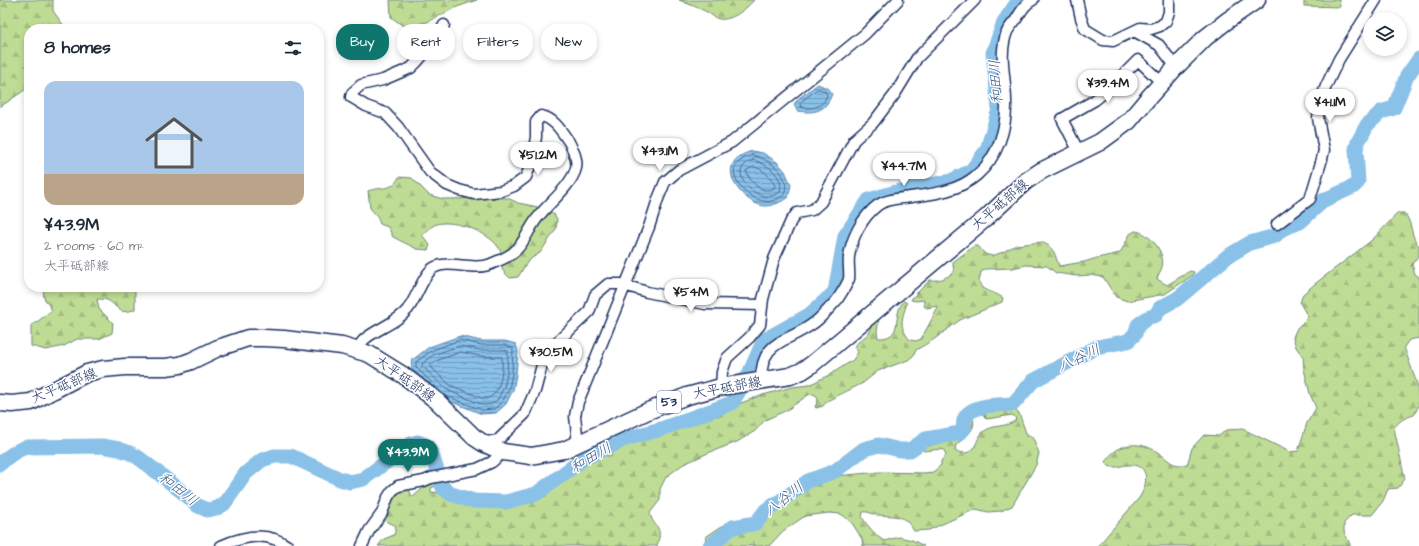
<!DOCTYPE html>
<html lang="en">
<head>
<meta charset="utf-8">
<style>
	body { margin:0; font-family:"Architects Daughter","Klee One",sans-serif; background:#f2f2f3; color:#1f2937; height:100vh; display:flex; flex-direction:column; font-size:15px; white-space:nowrap }
	* { box-sizing:border-box; margin:0 }
	p { font-size:13px; color:#747a83 }
	.icon { flex:none; width:22px; height:22px; fill:none; stroke:currentColor; stroke-width:2; stroke-linecap:round; stroke-linejoin:round }
	.map { position:relative; flex:1; overflow:hidden }
	.drawer { position:absolute; left:24px; top:24px; width:300px; height:268px; display:flex; flex-direction:column; background:#fff; border-radius:16px; box-shadow:0 2px 6px #0003 }
	.drawer>* { flex:none }
	.guide { position:absolute; left:336px; top:24px; width:380px; height:36px; display:flex; gap:8px }
	.buttons { position:absolute; left:1363px; top:12px; display:grid; gap:8px }
	.buttons a { display:grid; place-items:center; width:44px; height:44px; border-radius:50%; background:#fff; box-shadow:0 2px 6px #0003; font-size:20px }
	.price { position:absolute; translate:-50% -34px; padding:0 9px; border-radius:14px; background:#fff; color:#222; font-size:13px; line-height:26px; filter:drop-shadow(0 1px 2px #0008) }
	.price::after { content:''; position:absolute; left:50%; top:24px; width:12px; height:9px; margin-left:-6px; background:inherit; clip-path:polygon(0 0,100% 0,50% 100%) }
	.price.selected { background:#0f766e; color:#fff }
	ul { padding:0; list-style:none }
	li { display:grid; align-content:center; gap:8px; height:212px; padding:0 20px }
	li+li { border-top:1px solid #e0e1e3 }
	li span { display:grid; place-items:center; height:124px; border-radius:12px; color:#555 }
	li>.icon { margin-inline-start:auto }
	span .icon { width:72px; height:72px; fill:#fffc; stroke-width:1 }
	li b { font-size:17px }
	h2 { display:flex; justify-content:space-between; align-items:center; height:48px; padding:0 20px; font-size:17px }
	.chip { padding:0 14px; border-radius:16px; background:#fff; box-shadow:0 2px 6px #0003; font-size:14px; line-height:36px }
	.chip.selected { background:#0f766e; color:#fff }
	.map>svg:first-child { display:block }
	.forest { fill:url(#forest-firs); stroke:#6d8679 }
	.park { fill:url(#park-crowns); stroke:#6d8679 }
	.water { fill:url(#water-rules); stroke:#5e87b1 }
	.lines { fill:none; stroke-linecap:round; stroke-linejoin:round }
	.shore { stroke:#476995; stroke-width:1 }
	.river { stroke:#8ac1e8; stroke-width:15 }
	.street-casing { stroke:#1b2f5e; stroke-width:13 }
	.primary-casing { stroke:#1b2f5e; stroke-width:19 }
	.street { stroke:#fff; stroke-width:10 }
	.primary { stroke:#fff; stroke-width:16 }
	.labels { text-anchor:middle; dominant-baseline:central; stroke-width:3; stroke-linejoin:round; paint-order:stroke }
	.shield { fill:#fff; stroke:#5f6d8e; stroke-width:1 }
	.shield-label { font-size:13px; font-weight:bold; fill:#1b2f5e }
	.street-label { font-size:14px; fill:#1b2f5e; stroke:#fff }
	.water-label { font-size:15px; font-style:italic; fill:#3c5b87; stroke:#fff }
</style>
</head>
<body>
<div class="map">
<svg width="1419" height="546" viewBox="0 0 1419 546">
	<defs>
		<pattern id="forest-firs" width="22" height="20" patternUnits="userSpaceOnUse"><rect width="22" height="20" fill="#bfdc94"/><path d="M5 1l3.5 6h-7zM16 11l3.5 6h-7z" fill="#a4bd82"/></pattern>
		<pattern id="park-crowns" width="20" height="18" patternUnits="userSpaceOnUse"><rect width="20" height="18" fill="#bfdc94"/><path d="M2 6a3 3 0 1 1 6 0M12 15a3 3 0 1 1 6 0" fill="none" stroke="#a4bd82"/></pattern>
		<pattern id="water-rules" width="6" height="5" patternUnits="userSpaceOnUse"><rect width="6" height="5" fill="#8ac1e8"/><path d="M0 2.5h6" fill="none" stroke="#709dbf"/></pattern>
	</defs>
	<rect width="100%" height="100%" fill="#fff"/>
	<filter id="ink" filterUnits="userSpaceOnUse"><feTurbulence type="fractalNoise" baseFrequency=".025" numOctaves="2"/><feDisplacementMap in="SourceGraphic" scale="8" xChannelSelector="R" yChannelSelector="G"/><feConvolveMatrix kernelMatrix="1 2 1 2 8 2 1 2 1" color-interpolation-filters="sRGB"/></filter>
	<g filter="url(#ink)">
		<path class="forest" d="M0,0H53V11L64,26V29H29V87L0,107Z
			M390,0H477L457,7L427,22L406,28L391,17Z
			M679,0H754C746,9 732,21 719,19C714,18 710,13 705,11C697,7 688,4 679,0Z
			M399,177L412,178L429,195L443,199L508,198L518,203L538,207L554,214L557,219L556,229L540,253L532,258L526,264L518,277L510,278C508,276 503,272 502,269C500,263 503,256 500,250C492,233 455,219 437,224C432,225 427,232 422,235L430,245L428,250L417,249L393,237L388,227L380,224L377,216L370,208L368,191C381,186 392,192 399,177Z
			M1398,213H1404C1413,222 1410,237 1419,246V255L1412,264L1415,274L1419,277V338L1409,340L1404,347L1417,384L1419,405L1414,415C1404,418 1400,420 1394,428L1405,479L1398,488L1388,489L1383,501L1372,515H1352L1344,523V532L1350,544V546H1098L1139,498C1148,485 1151,463 1128,465C1122,465 1115,469 1109,466C1108,465 1106,463 1105,462C1118,442 1140,440 1159,453C1164,456 1169,462 1174,464C1178,465 1183,465 1187,465L1192,448L1204,435L1219,436L1226,430L1243,429L1290,452L1298,451L1307,423L1316,408L1310,394L1304,369L1303,357L1296,347L1293,337L1297,328L1308,317L1300,303L1303,294L1316,283L1372,240Z
			M1135,231C1149,232 1166,252 1162,267C1161,271 1158,274 1157,279L1167,285L1190,271L1194,272L1193,275L1165,294L1127,301L1116,297L1103,277L1090,275L1077,276L1056,273L1047,266L1026,265L1012,268L986,269L981,272L979,281L982,288C990,292 996,293 1003,298L1002,302L960,320L933,340L916,350L913,356L908,360L878,371L863,383L827,401L823,406L816,408L815,407L818,400L817,396L813,394L808,395L787,410L765,420L755,431L737,442L708,453L682,465L666,477L660,489V500L650,513C653,529 664,523 657,546H378L384,539L394,535L396,528L395,525L387,522L384,519C388,504 394,492 409,488L411,495L414,496L430,482L435,481L437,484L436,486L431,488V492L442,493C447,500 450,500 458,499L468,505L490,508L504,506L537,497L579,465L617,446L678,428L759,396L792,387L809,385L831,374L853,360L858,352L854,346L869,333L875,320L878,317L879,319L877,331L878,338C905,339 891,314 904,301L907,303C902,319 898,326 910,340L916,341L921,339L938,308L937,306L927,308L924,306V300L916,301L911,300L912,298L930,280C940,281 946,278 954,272L953,265V262L974,246H978L985,254L992,256L1003,252L1016,245L1042,242L1049,246L1054,252L1059,266L1084,262L1097,258L1120,253L1130,234Z
			M43,287H135V309C118,317 118,305 107,300C104,299 100,299 97,299L99,309L113,323L112,333L99,339H77L64,346L46,350L31,346V325L37,322L52,310L44,298Z
			M998,407L1013,409L1019,413L1026,433L1033,438L1039,453L1036,465L1012,506L1001,511L988,512L976,509L929,530L914,531C903,513 897,517 878,515C873,515 869,511 863,512L862,517C866,524 877,537 884,541L899,537L912,540L924,546H863L862,539L852,523L841,514L829,513L805,516L783,531L769,546H703L707,536L728,522H752L758,518L762,510L788,495L804,482L814,478L879,472L924,473L933,472L941,465V461L946,455L944,450L941,449L924,451L920,447C925,437 947,441 957,437C961,436 964,433 967,430V424L969,419H973C977,430 963,439 956,445L955,451C978,458 973,442 983,432C992,424 1007,428 1016,420L1015,417L1012,415L987,419L984,416L983,411L987,409Z"/>
		<path class="park" d="M1304,0H1339L1340,7L1304,6Z"/>
		<path class="water" d="M818,84L827,88L832,94C826,111 815,114 798,111L794,104L799,98Z
			M752,151L763,153L777,162L785,171L791,185L788,198C780,202 774,206 765,206C748,205 723,179 734,162C737,156 746,153 752,151Z
			M460,336L481,341H505L516,344L518,351L516,375L513,390L506,404L496,413L482,414L442,398L412,369L411,361L429,347Z"/>
		<g class="lines">
			<path class="shore" d="M818,89L825,91L827,95C824,107 811,110 801,107L800,104L802,101Z
				M752,155C770,159 792,175 784,195C778,199 771,203 763,201C750,199 725,176 738,163C742,159 747,157 752,155Z
				M753,160C766,163 785,176 780,192C775,195 770,197 764,196C749,194 727,169 753,160Z
				M754,167C764,169 771,177 775,186L774,188C762,195 750,182 746,171Z
				M460,340L481,345H505L513,348L512,374L509,389L502,402L494,409L482,410L444,395L416,367V362L431,351Z
				M460,346L480,350H504L508,351L507,374L504,387L498,399L492,404L483,405L447,390L422,366V364L433,355Z
				M461,352L480,356L502,357C503,370 501,398 484,399L450,385L431,367V364L436,361Z"/>
			<path class="river" d="M0,464C8,456 15,451 26,447L102,446L119,449L130,453L139,458L185,494L198,506L207,510L217,508L224,504L246,473L262,460L274,456H291L340,479L350,482L363,479L411,444L418,442L427,446L432,455L443,488L451,494L474,501L506,502L536,494L583,459L625,439L661,429L732,403L749,374L764,340L809,315L835,292L845,236L869,200L896,192L951,181L971,171L987,150L999,109L993,53L1004,22L1019,0
				M710,546L733,527L756,523L766,510L785,498L808,481L835,471L864,449L879,445L900,450H910L926,439L960,433L964,428C959,404 997,405 1013,404L1033,381L1097,347L1128,341L1135,334L1138,325L1147,318L1156,315L1160,308L1177,299L1228,256L1250,243L1275,236L1282,229L1300,222L1324,200L1353,187L1358,182L1356,149L1358,142L1367,125L1381,112L1394,108L1407,76L1419,59"/>
			<g class="street-casing">
				<path id="street" d="M1077,0L1081,18L1085,29L1103,40L1113,41L1140,28L1151,29L1160,26L1166,21L1169,12V0
					M1134,31L1159,45L1176,67
					M1079,152L1062,119L1095,100L1111,87L1138,60L1162,83
					M1277,224L1310,199L1322,159L1324,150L1318,118L1320,102L1326,86L1339,59L1376,0
					M356,350C359,346 362,341 366,338C379,328 398,322 408,309C416,299 423,276 432,269C445,258 473,272 491,264C500,260 510,257 517,249C526,240 530,226 539,216C549,203 572,185 576,168C578,159 573,150 569,142C562,132 554,118 541,116L536,122V137L532,161L526,177L514,186L501,191L474,194L459,190L447,185L430,172L398,127L385,113L366,106L351,97L352,93L361,85L383,80L411,68L417,62L435,41L444,25
					M761,381C761,340 784,344 811,325C821,319 829,308 837,300C841,294 847,285 849,279C850,272 848,264 849,257C851,239 862,217 878,205C885,200 895,199 903,198C930,194 956,193 977,175C998,157 1007,128 1006,101C1006,77 998,55 1007,32C1009,27 1014,23 1017,18C1022,10 1025,4 1033,0
					M721,387L722,372L727,358L749,338L760,325L763,299L774,259L791,221L797,213L812,210L821,202L854,140L873,123L895,94L917,58L975,0
					M483,443L498,440L525,414L535,391L542,365L555,344L589,312L595,295L608,284H621L647,292L705,304L762,305
					M578,444L575,416L578,402L649,227L658,199L665,182L679,170L732,142L865,34L898,0
					M221,546C237,539 257,533 274,539C279,540 284,544 288,546
					M362,546L369,531L382,513L388,497L392,491L398,486L424,481L431,478L477,469L492,462L503,452"/>
			</g>
			<g class="primary-casing">
				<path id="primary" d="M0,403L12,404L31,402L87,373L103,369L125,367H166L180,365L191,361L218,348L248,338H264L284,339L342,346L369,354L403,375L437,401L474,437L483,443L503,452L531,456L564,450L648,411L687,396L721,387L790,376L802,371L811,365L986,218L1026,181L1041,171L1100,142L1129,121L1149,97L1176,67L1205,38L1228,20L1257,0"/>
			</g>
			<use href="#street" class="street"/>
			<use href="#primary" class="primary"/>
		</g>
	</g>
	<g class="labels">
		<rect class="shield" x="657" y="391" width="24" height="22" rx="3"/>
		<g class="shield-label">
			<text x="669" y="402">53</text>
		</g>
		<g class="street-label">
			<text transform="translate(1000 205) rotate(-41)">大平砥部線</text>
			<text transform="translate(405 379) rotate(35)">大平砥部線</text>
			<text transform="translate(64 386) rotate(-23)">大平砥部線</text>
			<text transform="translate(727 388) rotate(-11)">大平砥部線</text>
		</g>
		<g class="water-label">
			<text transform="translate(996 82) rotate(-94)">和田川</text>
			<text transform="translate(1079 358) rotate(-25)">八谷川</text>
			<text transform="translate(591 458) rotate(-30)">和田川</text>
			<text transform="translate(178 489) rotate(38)">和田川</text>
			<text transform="translate(784 499) rotate(-38)">八谷川</text>
		</g>
	</g>
</svg>
<div class="buttons">
<a><svg class="icon" aria-label="layers" viewBox="0 0 24 24"><path d="M12 4l9 5-9 5-9-5zM3 14l9 5 9-5"/></svg></a>
</div>
<b class="price" style="left:1108px;top:104px">¥39.4M</b>
<b class="price" style="left:1330px;top:123px">¥41.1M</b>
<b class="price" style="left:660px;top:172px">¥43.1M</b>
<b class="price" style="left:538px;top:176px">¥51.2M</b>
<b class="price" style="left:904px;top:187px">¥44.7M</b>
<b class="price" style="left:691px;top:313px">¥54M</b>
<b class="price" style="left:551px;top:373px">¥30.5M</b>
<b class="price selected" style="left:408px;top:473px">¥43.9M</b>
<div class="guide">
<a class="chip selected">Buy</a>
<a class="chip">Rent</a>
<a class="chip">Filters</a>
<a class="chip">New</a>
</div>
<section class="drawer">
<h2>8 homes<svg class="icon" aria-label="filters" viewBox="0 0 24 24"><path d="M4 7h16M4 17h16"/><circle cx="9" cy="7" r="2"/><circle cx="15" cy="17" r="2"/></svg></h2>
<ul>
<li><span style="background:linear-gradient(#a9c7e8 75%,#b9a48a 0)"><svg class="icon" aria-label="home" viewBox="0 0 24 24"><path d="M3 11l9-7 9 7M6 9v11h12V9"/></svg></span><div><b>¥43.9M</b><p>2 rooms · 60 m²</p><p>大平砥部線</p></div></li>
</ul>
</section>
</div>
</body>
</html>
